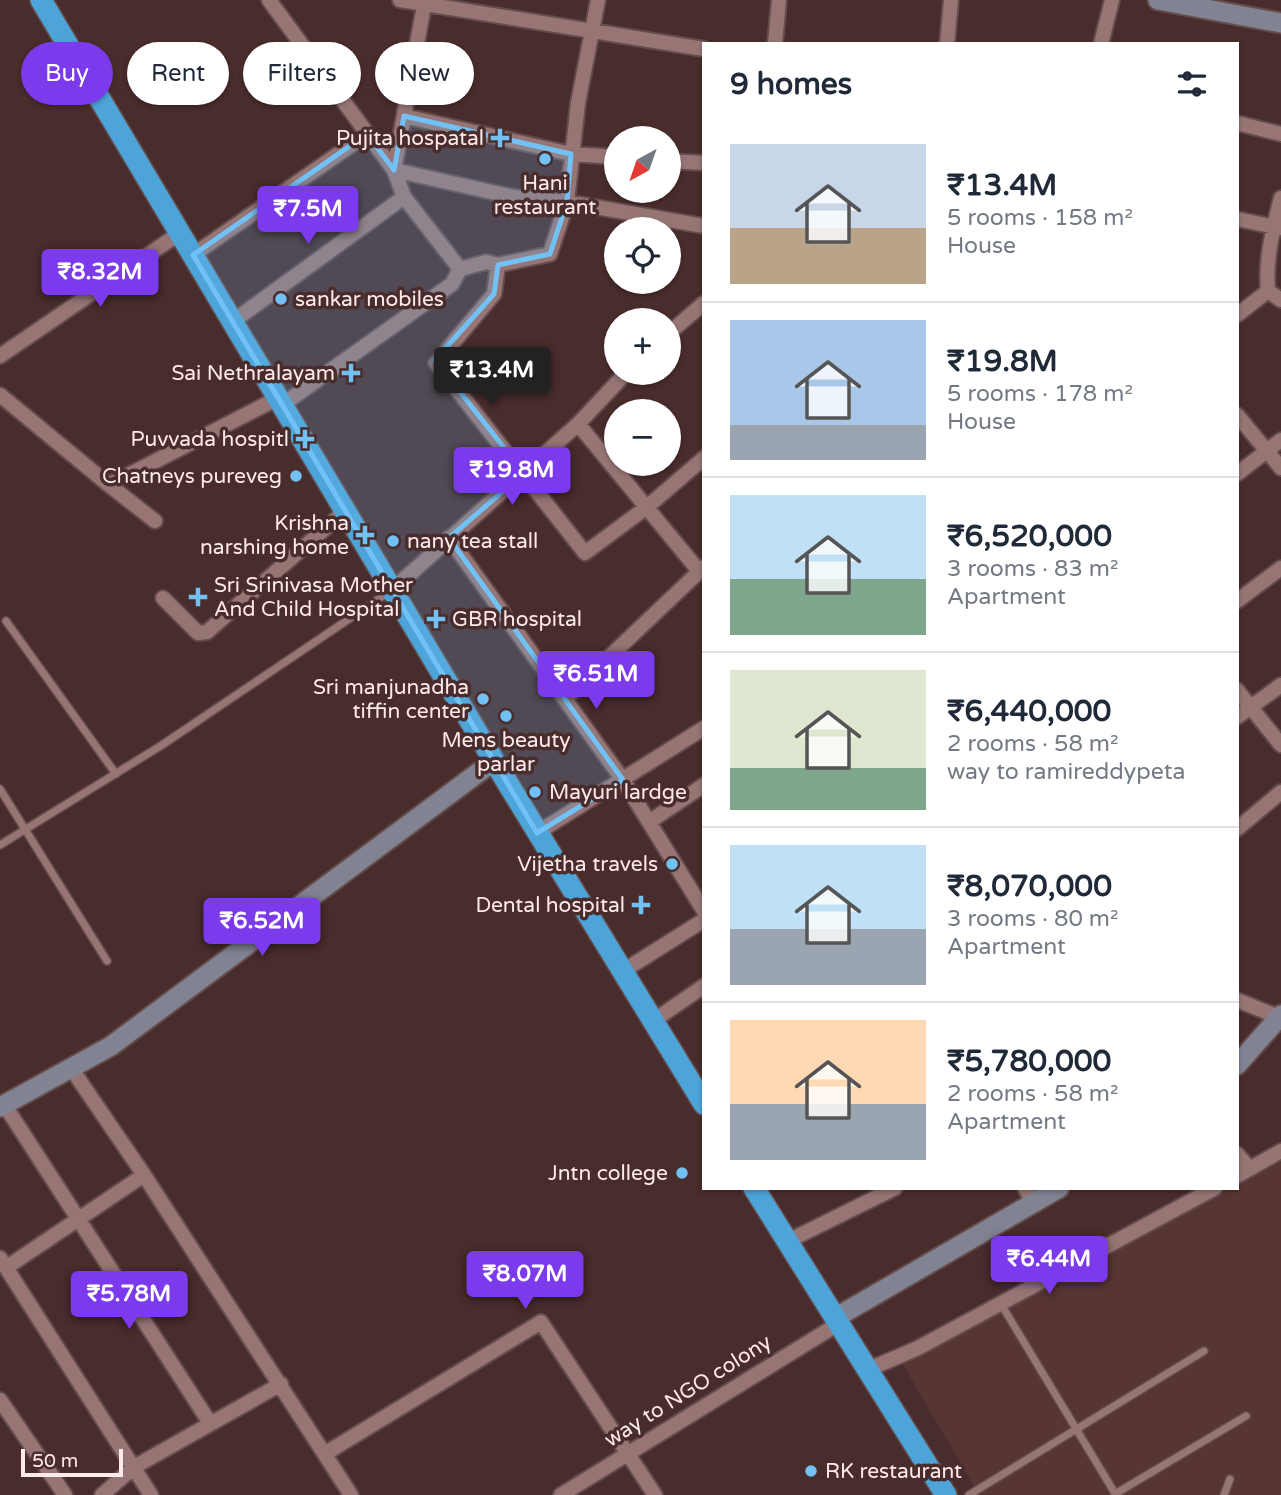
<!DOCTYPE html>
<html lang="en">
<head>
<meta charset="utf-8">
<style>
	body { margin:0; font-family:"Varela Round",sans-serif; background:#f2f2f3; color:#1f2937; height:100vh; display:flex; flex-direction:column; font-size:26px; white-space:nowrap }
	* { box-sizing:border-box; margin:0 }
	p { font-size:23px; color:#747a83 }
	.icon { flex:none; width:38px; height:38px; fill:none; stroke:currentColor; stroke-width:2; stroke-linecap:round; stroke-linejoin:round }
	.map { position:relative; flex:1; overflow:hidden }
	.panel { position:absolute; left:702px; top:42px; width:537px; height:1148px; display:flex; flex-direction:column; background:#fff; border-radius:0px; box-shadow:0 2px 5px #0004 }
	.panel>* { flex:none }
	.guide { position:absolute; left:21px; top:42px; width:576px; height:63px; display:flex; gap:14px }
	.needle { width:46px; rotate:220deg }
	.tools { position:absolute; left:604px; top:126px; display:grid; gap:14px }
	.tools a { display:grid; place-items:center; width:77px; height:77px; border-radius:50%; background:#fff; box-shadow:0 2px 5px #0004; font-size:35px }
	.scale { position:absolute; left:21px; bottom:18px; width:102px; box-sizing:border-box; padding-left:7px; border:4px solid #fdeae9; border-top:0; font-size:19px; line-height:24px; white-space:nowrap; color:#fdeae9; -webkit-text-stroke:5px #492c2c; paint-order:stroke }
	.price { position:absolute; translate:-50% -60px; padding:0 16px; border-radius:7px; background:#7c3aed; color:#fff; font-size:23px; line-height:46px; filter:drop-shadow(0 2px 4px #0008) }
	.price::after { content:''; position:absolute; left:50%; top:42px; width:21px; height:16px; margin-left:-10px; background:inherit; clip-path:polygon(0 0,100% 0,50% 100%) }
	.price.selected { background:#222; color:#fff }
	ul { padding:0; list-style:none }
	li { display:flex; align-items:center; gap:21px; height:175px; padding:0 28px }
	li+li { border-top:2px solid #e0e1e3 }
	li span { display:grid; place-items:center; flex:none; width:196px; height:140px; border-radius:0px; color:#555 }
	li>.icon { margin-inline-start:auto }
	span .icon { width:84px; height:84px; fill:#fffc; stroke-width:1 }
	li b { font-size:30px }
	h2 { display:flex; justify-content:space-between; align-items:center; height:84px; padding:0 28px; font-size:30px }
	.chip { padding:0 24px; border-radius:32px; background:#fff; box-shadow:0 2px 5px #0004; font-size:24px; line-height:63px }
	.chip.selected { background:#7c3aed; color:#fff }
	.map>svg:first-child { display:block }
	.built { fill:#583535 }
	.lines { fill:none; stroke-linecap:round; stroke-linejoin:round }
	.lane-casing { stroke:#644c4b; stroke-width:10 }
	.street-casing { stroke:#644c4b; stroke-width:18 }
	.secondary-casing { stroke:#644c4b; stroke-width:23 }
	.highway-casing { stroke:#644c4b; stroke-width:24 }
	.lane { stroke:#977575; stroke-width:7 }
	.street { stroke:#977575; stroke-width:14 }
	.secondary { stroke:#818393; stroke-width:19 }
	.highway { stroke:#4da4d9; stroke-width:21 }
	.marked { fill:#72c1f5; fill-opacity:0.2; stroke:#72c1f5; stroke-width:5; stroke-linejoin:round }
	.poi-dot { fill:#72c1f5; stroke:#492c2c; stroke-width:2.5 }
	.labels { text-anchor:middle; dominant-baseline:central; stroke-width:7; stroke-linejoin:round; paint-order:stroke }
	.poi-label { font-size:21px; fill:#fdeae9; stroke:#492c2c; text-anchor:end }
	.street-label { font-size:21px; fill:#fdeae9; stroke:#492c2c }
</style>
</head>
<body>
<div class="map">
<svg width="1281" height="1495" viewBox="0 0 1281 1495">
	<rect width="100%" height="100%" fill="#492c2c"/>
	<path class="built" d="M1281,1162V1495H979L902,1363L1231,1188H1237V1185Z"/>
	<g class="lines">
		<g class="lane-casing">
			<path id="lane" d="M6,621L116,774
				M0,789L107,961
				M0,845L162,745L389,592
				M1001,1304L1116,1495
				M1115,1494L1246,1416
				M969,1495L1204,1351
				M1224,1495L1230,1479"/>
		</g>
		<g class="street-casing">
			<path id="street" d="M269,0L394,170L404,197L460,269
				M400,0L704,49
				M775,44L779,0
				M947,44L951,0
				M1101,44L1112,0
				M404,116L571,154L616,157
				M1237,123L1281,134
				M668,161L704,163
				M394,170L514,197L567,202L578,103L598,0
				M394,170L425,0
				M1281,198C1273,228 1265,260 1268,291L1281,300
				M1237,219L1280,228
				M193,255L367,134
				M498,265L494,294L436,363L585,553L647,507L704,458
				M1237,315L1268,291
				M232,322L404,197
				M668,334L704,303
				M0,356L180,233
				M0,395L109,485
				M282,405L452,284L460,269L486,262L498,265L550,254L567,202L704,226
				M1237,415L1281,468
				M578,424L699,571
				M1237,474L1281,440
				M155,521L109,485L278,398
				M449,538L623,780L704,911
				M392,590L578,424L626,373
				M163,598L198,633L207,632L345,511
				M1237,601L1281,568
				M1237,690L1281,745
				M566,698L704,567
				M1237,717L1281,685
				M649,822L704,785
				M1237,829L1281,792
				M537,833L704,728
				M623,971L704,920
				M1237,1000L1281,1018
				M653,1021L704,986
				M71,1068L144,1175L351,1495
				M4,1104L210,1423
				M1237,1154L1250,1169
				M1237,1176L1281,1151
				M1025,1188L1033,1203
				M788,1241L895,1188
				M0,1258L151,1495
				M7,1267L144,1175
				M867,1370L918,1348L1215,1188
				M0,1400L65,1495
				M326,1453L541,1322L655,1495
				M102,1495L134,1467L281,1384
				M561,1495L838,1324"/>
		</g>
		<g class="secondary-casing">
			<path id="secondary" d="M1158,0L1281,23
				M1237,1065L1281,1015
				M0,1107L111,1046L494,761
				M835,1318L1059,1188"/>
		</g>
		<g class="highway-casing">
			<path id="highway" d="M41,0L494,761L704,1104
				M754,1188L946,1495"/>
		</g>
		<use href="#lane" class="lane"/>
		<use href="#street" class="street"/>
		<use href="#secondary" class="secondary"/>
		<use href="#highway" class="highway"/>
	</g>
	<path class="marked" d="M404,116L571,154L567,202L550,254L498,265L494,294L435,360L524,473L449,538L623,780L537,833L193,255L367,134L394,170Z"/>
	<g class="poi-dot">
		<path d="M496.5 127.5h7v7h7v7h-7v7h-7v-7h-7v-7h7z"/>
		<circle cx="545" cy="159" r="7"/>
		<circle cx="281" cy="299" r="7"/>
		<path d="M347.5 362.5h7v7h7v7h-7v7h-7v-7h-7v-7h7z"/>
		<path d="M301.5 428.5h7v7h7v7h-7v7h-7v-7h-7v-7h7z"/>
		<circle cx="296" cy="476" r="7"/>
		<path d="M361.5 524.5h7v7h7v7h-7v7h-7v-7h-7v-7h7z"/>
		<circle cx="393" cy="541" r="7"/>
		<path d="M194.5 586.5h7v7h7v7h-7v7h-7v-7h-7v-7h7z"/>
		<path d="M432.5 608.5h7v7h7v7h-7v7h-7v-7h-7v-7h7z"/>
		<circle cx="483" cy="699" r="7"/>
		<circle cx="506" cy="716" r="7"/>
		<circle cx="535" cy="792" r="7"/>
		<circle cx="672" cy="864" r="7"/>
		<path d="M637.5 894.5h7v7h7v7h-7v7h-7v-7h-7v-7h7z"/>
		<circle cx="682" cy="1173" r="7"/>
		<circle cx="811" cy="1471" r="7"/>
	</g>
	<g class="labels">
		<g class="poi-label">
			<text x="484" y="138">Pujita hospatal</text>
			<text x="545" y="183" text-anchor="middle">Hani<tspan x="545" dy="24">restaurant</tspan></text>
			<text x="295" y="299" text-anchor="start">sankar mobiles</text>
			<text x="335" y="373">Sai Nethralayam</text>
			<text x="289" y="439">Puvvada hospitl</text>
			<text x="282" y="476">Chatneys pureveg</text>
			<text x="349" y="523">Krishna<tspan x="349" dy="24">narshing home</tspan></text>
			<text x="407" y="541" text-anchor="start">nany tea stall</text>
			<text x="214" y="585" text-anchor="start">Sri Srinivasa Mother<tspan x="214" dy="24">And Child Hospital</tspan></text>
			<text x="452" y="619" text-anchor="start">GBR hospital</text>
			<text x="469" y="687">Sri manjunadha<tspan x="469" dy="24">tiffin center</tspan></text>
			<text x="506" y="740" text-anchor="middle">Mens beauty<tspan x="506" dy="24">parlar</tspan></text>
			<text x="549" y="792" text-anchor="start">Mayuri lardge</text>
			<text x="658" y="864">Vijetha travels</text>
			<text x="625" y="905">Dental hospital</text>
			<text x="668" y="1173">Jntn college</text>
			<text x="825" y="1471" text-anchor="start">RK restaurant</text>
		</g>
		<g class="street-label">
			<text transform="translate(688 1391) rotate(-32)">way to NGO colony</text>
		</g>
	</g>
</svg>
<div class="tools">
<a><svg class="needle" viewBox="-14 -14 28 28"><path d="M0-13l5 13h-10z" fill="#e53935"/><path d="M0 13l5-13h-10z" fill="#747a83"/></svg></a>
<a><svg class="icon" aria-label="locate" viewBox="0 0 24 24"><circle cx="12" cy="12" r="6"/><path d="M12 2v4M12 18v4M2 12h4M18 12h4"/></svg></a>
<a>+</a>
<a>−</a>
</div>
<div class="scale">50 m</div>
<b class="price" style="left:308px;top:246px">₹7.5M</b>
<b class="price" style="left:100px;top:309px">₹8.32M</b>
<b class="price selected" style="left:492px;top:407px">₹13.4M</b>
<b class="price" style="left:512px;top:507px">₹19.8M</b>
<b class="price" style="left:596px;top:711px">₹6.51M</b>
<b class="price" style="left:262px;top:958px">₹6.52M</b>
<b class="price" style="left:1049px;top:1296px">₹6.44M</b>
<b class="price" style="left:525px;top:1311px">₹8.07M</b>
<b class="price" style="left:129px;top:1331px">₹5.78M</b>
<div class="guide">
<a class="chip selected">Buy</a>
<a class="chip">Rent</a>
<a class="chip">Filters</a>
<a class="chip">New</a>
</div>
<section class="panel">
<h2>9 homes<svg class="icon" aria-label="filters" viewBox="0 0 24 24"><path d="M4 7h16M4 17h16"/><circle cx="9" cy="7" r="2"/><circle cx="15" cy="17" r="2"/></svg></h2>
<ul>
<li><span style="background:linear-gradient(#c9d6e8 60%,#b9a48a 0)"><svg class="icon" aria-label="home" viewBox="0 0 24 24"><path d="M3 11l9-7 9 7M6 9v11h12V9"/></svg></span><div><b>₹13.4M</b><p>5 rooms · 158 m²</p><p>House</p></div></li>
<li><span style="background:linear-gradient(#a9c7e8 75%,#9aa5b1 0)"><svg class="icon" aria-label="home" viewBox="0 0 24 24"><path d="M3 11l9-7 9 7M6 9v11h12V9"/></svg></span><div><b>₹19.8M</b><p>5 rooms · 178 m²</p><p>House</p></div></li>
<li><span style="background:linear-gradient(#bfe0f5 60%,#7fa58c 0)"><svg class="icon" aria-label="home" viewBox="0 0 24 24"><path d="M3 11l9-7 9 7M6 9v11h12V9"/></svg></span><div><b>₹6,520,000</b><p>3 rooms · 83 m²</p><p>Apartment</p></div></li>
<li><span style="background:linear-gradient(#dfe7d0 70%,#7fa58c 0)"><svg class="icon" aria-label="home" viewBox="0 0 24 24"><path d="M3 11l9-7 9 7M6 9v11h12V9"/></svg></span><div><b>₹6,440,000</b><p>2 rooms · 58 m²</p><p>way to ramireddypeta</p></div></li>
<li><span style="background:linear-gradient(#bfe0f5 60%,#9aa5b1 0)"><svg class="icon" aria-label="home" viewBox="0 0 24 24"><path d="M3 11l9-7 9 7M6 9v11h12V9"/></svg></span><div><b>₹8,070,000</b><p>3 rooms · 80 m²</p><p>Apartment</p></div></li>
<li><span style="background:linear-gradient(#ffd9b3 60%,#9aa5b1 0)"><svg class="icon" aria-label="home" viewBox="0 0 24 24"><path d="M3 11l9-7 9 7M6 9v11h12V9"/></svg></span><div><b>₹5,780,000</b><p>2 rooms · 58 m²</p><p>Apartment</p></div></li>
</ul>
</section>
</div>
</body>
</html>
